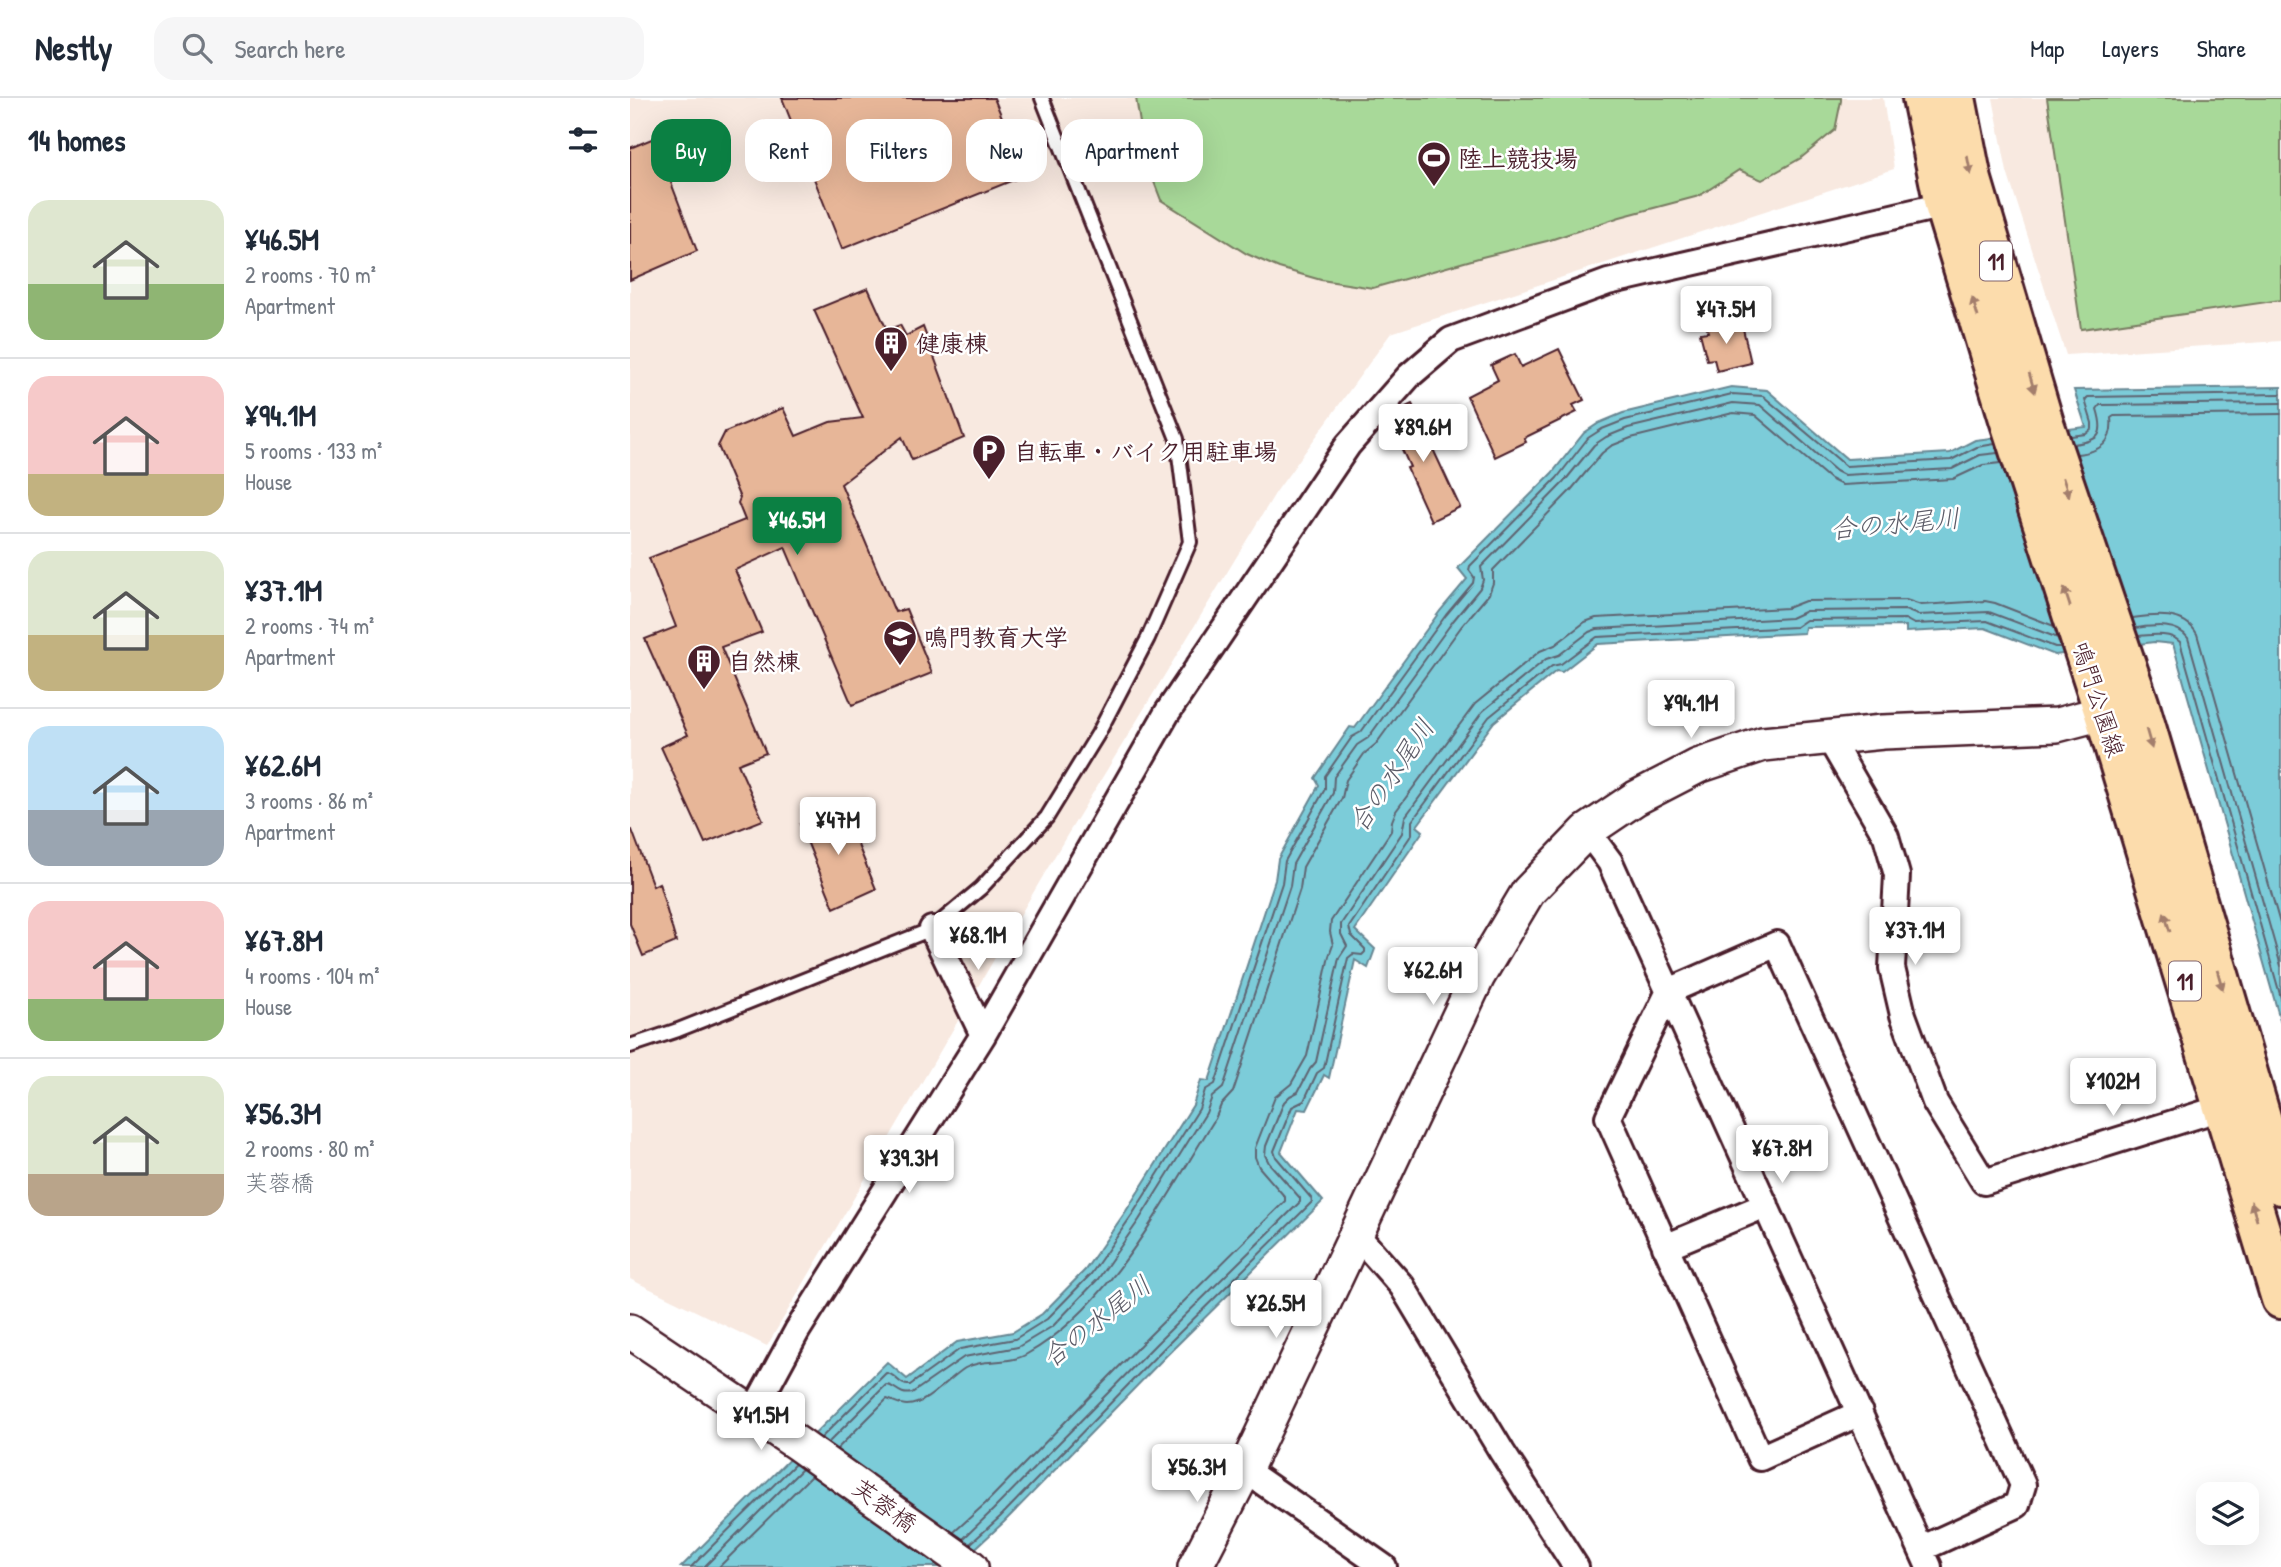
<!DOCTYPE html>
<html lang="en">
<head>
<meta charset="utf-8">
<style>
	body { margin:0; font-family:"Patrick Hand","Klee One",sans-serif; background:#f6f6f7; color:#1f2937; height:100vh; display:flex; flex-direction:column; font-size:26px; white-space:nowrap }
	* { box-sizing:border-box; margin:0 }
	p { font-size:23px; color:#747a83 }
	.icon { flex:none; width:38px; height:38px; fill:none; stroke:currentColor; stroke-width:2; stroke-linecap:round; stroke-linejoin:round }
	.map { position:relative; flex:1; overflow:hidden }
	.panel { display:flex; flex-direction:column; background:#fff; width:630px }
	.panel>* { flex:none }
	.banner { position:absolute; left:21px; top:21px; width:665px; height:63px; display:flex; gap:14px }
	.buttons { position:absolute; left:1566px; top:1384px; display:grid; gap:14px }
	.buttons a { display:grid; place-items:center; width:63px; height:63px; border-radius:14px; background:#fff; box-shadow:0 7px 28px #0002; font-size:35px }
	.price { position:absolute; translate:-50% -60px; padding:0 16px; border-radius:7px; background:#fff; color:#222; font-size:23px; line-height:46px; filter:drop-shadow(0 2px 4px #0008) }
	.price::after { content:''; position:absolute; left:50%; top:42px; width:21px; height:16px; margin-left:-10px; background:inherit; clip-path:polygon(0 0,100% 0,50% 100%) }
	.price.on { background:#0b8043; color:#fff }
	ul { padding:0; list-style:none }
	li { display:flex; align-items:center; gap:21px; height:175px; padding:0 28px }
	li+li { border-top:2px solid #e0e1e3 }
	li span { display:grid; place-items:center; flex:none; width:196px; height:140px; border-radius:21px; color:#555 }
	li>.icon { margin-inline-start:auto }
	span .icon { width:84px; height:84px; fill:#fffc; stroke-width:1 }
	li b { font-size:30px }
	h2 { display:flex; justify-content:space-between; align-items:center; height:84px; padding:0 28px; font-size:30px }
	.tag { padding:0 24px; border-radius:21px; background:#fff; box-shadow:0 7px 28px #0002; font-size:24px; line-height:63px }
	.tag.on { background:#0b8043; color:#fff }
	header { display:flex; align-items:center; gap:42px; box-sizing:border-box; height:98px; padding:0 35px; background:#fff; border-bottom:2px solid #e0e1e3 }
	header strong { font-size:33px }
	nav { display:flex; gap:38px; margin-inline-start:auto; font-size:24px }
	.search { width:490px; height:63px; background:#f6f6f7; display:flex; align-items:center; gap:18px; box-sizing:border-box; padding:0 24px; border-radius:21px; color:#747a83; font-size:26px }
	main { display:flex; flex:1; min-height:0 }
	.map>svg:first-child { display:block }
	.built { fill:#f8e9e0 }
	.green { fill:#a8d999; stroke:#797c62; stroke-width:2 }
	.water { fill:#7cccd9; stroke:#688793; stroke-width:2 }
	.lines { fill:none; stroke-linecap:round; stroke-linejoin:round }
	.shore { stroke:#5e6471; stroke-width:2 }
	.building { fill:#e7b698; stroke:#4a1f2b; stroke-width:2 }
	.lane-casing { stroke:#4a1f2b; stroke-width:18 }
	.street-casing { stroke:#4a1f2b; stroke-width:30 }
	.secondary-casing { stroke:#4a1f2b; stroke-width:38 }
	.primary-casing { stroke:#4a1f2b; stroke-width:44 }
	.lane { stroke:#fff; stroke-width:12 }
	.street { stroke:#fff; stroke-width:24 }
	.secondary { stroke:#fff; stroke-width:33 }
	.primary { stroke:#fcdcac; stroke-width:38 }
	.oneway { fill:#a37e6c }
	.labels { text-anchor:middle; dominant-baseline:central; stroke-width:5; stroke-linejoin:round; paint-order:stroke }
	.shield { fill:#fff; stroke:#80626b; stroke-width:2 }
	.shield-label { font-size:23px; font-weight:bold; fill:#4a1f2b }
	.poi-label { font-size:24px; font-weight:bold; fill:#4a1f2b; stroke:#fff; text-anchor:start }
	.street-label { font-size:24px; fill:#4a1f2b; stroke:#fff }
	.water-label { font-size:26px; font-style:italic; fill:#5c5c68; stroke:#fff }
</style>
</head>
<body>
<header>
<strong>Nestly</strong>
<div class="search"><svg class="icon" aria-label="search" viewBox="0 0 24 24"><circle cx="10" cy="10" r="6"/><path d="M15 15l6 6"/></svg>Search here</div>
<nav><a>Map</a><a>Layers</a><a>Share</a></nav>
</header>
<main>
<section class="panel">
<h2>14 homes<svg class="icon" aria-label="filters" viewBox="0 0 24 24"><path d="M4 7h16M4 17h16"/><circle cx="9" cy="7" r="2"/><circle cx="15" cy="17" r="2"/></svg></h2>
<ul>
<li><span style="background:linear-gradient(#dfe7d0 60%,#8fb573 0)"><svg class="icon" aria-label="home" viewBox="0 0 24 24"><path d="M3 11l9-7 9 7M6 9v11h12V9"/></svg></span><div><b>¥46.5M</b><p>2 rooms · 70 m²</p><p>Apartment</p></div></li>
<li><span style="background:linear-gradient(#f6c9c9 70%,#c2b280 0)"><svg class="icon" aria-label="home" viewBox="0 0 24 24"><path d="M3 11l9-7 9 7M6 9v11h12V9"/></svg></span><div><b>¥94.1M</b><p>5 rooms · 133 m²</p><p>House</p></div></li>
<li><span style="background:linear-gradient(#dfe7d0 60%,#c2b280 0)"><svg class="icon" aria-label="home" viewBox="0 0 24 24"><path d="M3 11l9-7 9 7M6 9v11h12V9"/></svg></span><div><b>¥37.1M</b><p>2 rooms · 74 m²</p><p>Apartment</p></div></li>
<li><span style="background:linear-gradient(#bfe0f5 60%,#9aa5b1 0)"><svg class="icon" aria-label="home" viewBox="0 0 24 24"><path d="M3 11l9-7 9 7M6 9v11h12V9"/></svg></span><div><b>¥62.6M</b><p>3 rooms · 86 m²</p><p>Apartment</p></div></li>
<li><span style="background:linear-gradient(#f6c9c9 70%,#8fb573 0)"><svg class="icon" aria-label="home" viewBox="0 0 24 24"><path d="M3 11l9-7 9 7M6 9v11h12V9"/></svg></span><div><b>¥67.8M</b><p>4 rooms · 104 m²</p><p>House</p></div></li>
<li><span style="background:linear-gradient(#dfe7d0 70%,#b9a48a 0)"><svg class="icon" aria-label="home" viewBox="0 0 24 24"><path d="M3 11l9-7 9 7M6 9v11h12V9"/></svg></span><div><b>¥56.3M</b><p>2 rooms · 80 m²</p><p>芙蓉橋</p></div></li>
</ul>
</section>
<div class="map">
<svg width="1651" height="1469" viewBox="0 0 1651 1469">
	<rect width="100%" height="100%" fill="#fff"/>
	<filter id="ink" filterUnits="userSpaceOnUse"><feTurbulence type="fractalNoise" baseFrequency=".0143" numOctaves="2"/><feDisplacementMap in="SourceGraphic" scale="14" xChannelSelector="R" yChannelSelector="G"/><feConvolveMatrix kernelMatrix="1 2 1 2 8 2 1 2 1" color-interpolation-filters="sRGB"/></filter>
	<g filter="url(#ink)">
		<path class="built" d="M0,0H1253L1264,71L761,235L646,394L433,744L137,1248L0,1181Z
			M1363,0H1651V243L1436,257L1377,74Z"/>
		<path class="green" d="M506,0H1211V3L1205,32L1171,60L1132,82L1109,72L1069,98L990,119L917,143L852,159L743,190L691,182L649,170L617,156L531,102L516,63Z
			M1417,0H1651V202L1451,231Z"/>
		<path class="water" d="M1101,289L1137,292L1217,361L1320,355L1345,342L1456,329L1444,292L1651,289V925L1543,546L1524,544L1425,557L1355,530L1276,534V528L1175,529L1174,535L968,546L932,574L926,573L864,624L787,728L793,733L725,832L745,851L738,870L725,862L699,980L694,977L677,1012L668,1011L651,1054L693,1103L537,1257L374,1424L325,1469H51L257,1264L277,1281L327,1244L383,1234L412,1216L455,1172L496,1113L563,1007L571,982L579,983L645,782L648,761L689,687L685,680L720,629L725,630L810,513L837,481L828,470L922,375L954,335L969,325L993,315Z"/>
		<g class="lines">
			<path class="shore" d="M1441,338L1456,336L1462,331V325L1455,302L1458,299L1651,296
				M1443,346C1470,343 1475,337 1467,311L1470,307L1651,305
				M1447,356C1469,354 1484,345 1481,320L1484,318L1651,316
				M1502,520C1525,517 1554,513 1567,536L1651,829
				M1506,530C1523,528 1547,524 1558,540L1651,868
				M1509,538C1522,537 1540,534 1550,544L1651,900
				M191,1340L256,1275C265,1275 269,1288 280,1287L330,1251L385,1241L417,1221L461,1176L502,1117L569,1011L575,992L585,986L652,785L655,763L695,691V678L722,639L731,634L816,517L843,485L844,479L839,472L840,468L927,380L958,340L972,331L995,322L1102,296L1133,298L1216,368L1321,362L1347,349L1365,346
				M198,1345L256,1287C266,1287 268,1298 282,1295L334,1259L388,1249L423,1228L468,1181L509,1122L576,1015L582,999L593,990L660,788L663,766L703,695L704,679L727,647L738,640L823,523L850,490L853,482L851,469L933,385L964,347L976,339L998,330L1103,305L1130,307L1206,373L1214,377L1322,371L1350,357L1368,355
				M207,1351L257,1301C264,1303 270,1307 277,1307C297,1307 319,1280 335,1270C353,1260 379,1267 397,1256C481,1209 535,1100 585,1021L591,1007L603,994L670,791L673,769L712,700L716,682L734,656L746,646L831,529L859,496L863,485V472L941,392L972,355L981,348L1001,340L1103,315L1125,317L1200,381L1212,387L1323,381L1353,367L1371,365
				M324,1434L356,1405L518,1239L655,1103V1099L629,1069L625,1059V1050L645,999L661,986L677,958L699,858L703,847L700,834L701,823L761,733L762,723L766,713L845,606L910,553L925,547L955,524L966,520L1157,510L1175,503L1276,502L1291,507L1355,503L1365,505L1424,528
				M333,1441L363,1412L526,1246L670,1104V1100L639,1065L635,1057L636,1048L654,1004L660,998L668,994L680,971L686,964L709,860L717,848L711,836V826L772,735L775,719L853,613L916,561L929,557L959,534L967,531L1161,520L1176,513L1275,512L1288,517L1359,514L1428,540
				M340,1446L370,1419L532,1252L682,1104L681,1100L646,1059L644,1053L662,1009L674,1003L687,975L694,970L718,860L723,856L732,857L735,854V851L721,837L719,829L782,736V723L859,619L922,568L931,566L967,539L1166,529L1176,522L1275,521L1284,526L1357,523L1425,549H1431
				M61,1469L165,1366
				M74,1469L172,1371
				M89,1469L181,1378"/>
		</g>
		<path class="building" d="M152,0H364L396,77L212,151Z
			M24,40L67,153L0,182V50Z
			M238,190L257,232L270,227L276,238L293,229L334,340L282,362L272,339L211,386L265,514L276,511L302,575L222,607L155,449L105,472L132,534L91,549L136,655L108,666L133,722L75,745L31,649L58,637L15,541L46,529L19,460L115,422L108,405L110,400L88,348L95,334L153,310L166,338L200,324L233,320L184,212Z
			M1111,222L1121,265L1087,273L1084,261L1077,262L1070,235L1078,234L1077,230Z
			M929,251L954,302L943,307L947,314L894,340L896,344L865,359L837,298L868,282L861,267L885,256L891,269Z
			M782,306L830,409L801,423L777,370L780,369L759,323L769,312Z
			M212,708L246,791L204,810L170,726Z
			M2,732L23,788L29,785L46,844L13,858L0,826V733Z"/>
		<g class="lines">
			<g class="lane-casing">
				<path id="lane" d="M0,948L48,932L302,831L351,790L417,719L468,636L518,540L560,444L547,341L412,0"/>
			</g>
			<g class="street-casing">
				<path id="street" d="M1198,638L1256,738L1267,777L1262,870L1273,917L1305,1004L1354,1084L1607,1005
					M957,733L980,764L1299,1469
					M302,831L353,937
					M726,1136L772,1188L872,1354L946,1469
					M1035,1149L1136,1107
					M1230,1315L1130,1360L978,1019L1039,893L1147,846L1393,1387L1387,1407L1291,1451
					M122,1316L167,1233L353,937L537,615L718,347L779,278L821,242L978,184L1314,107
					M615,1372L754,1469"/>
			</g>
			<g class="secondary-casing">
				<path id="secondary" d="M0,1233L168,1346L341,1469
					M565,1469L615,1372L848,878L898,794L957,733L1006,700L1068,668L1133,646L1253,634L1427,627L1499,608"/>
			</g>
			<g class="primary-casing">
				<path id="primary" d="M1292,0L1314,107L1379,321L1474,615L1651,1201
					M1326,0L1342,82L1414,325L1509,605L1651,1087"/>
			</g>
			<use href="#lane" class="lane"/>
			<use href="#street" class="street"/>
			<use href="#secondary" class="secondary"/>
			<use href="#primary" class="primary"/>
		</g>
		<defs><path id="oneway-solid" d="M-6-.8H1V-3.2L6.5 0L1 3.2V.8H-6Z" transform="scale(1.75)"/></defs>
		<g class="oneway">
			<use href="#oneway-solid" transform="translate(1339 67) rotate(79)"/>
			<use href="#oneway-solid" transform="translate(1345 209) rotate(-107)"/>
			<use href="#oneway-solid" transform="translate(1402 285) rotate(74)"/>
			<use href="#oneway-solid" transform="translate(1436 389) rotate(71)"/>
			<use href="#oneway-solid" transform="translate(1437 499) rotate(-108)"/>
			<use href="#oneway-solid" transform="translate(1519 641) rotate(74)"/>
			<use href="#oneway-solid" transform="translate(1537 824) rotate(-107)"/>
			<use href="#oneway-solid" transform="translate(1590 882) rotate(74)"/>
			<use href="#oneway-solid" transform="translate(1624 1113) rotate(-107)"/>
		</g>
	</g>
	<defs>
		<g id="stadium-pin" transform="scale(1.75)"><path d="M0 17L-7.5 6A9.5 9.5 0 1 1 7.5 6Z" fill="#4a1f2b" stroke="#fff"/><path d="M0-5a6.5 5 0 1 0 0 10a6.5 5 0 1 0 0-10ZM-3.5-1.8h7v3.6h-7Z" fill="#fff"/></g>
		<g id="building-pin" transform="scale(1.75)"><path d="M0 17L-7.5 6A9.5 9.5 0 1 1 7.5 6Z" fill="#4a1f2b" stroke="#fff"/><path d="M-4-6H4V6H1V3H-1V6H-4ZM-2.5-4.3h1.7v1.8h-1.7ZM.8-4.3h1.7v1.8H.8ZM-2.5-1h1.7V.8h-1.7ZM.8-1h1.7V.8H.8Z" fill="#fff"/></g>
		<g id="parking-pin" transform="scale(1.75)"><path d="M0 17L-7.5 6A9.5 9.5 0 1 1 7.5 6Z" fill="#4a1f2b" stroke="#fff"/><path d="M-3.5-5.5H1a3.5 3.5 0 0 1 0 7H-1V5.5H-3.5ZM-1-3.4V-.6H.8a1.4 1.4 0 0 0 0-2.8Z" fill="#fff"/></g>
		<g id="university-pin" transform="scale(1.75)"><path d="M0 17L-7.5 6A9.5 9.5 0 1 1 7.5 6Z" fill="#4a1f2b" stroke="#fff"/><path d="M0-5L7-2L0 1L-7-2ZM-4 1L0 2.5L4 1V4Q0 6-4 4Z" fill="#fff"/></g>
	</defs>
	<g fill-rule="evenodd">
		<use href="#stadium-pin" x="804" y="60"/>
		<use href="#building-pin" x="261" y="245"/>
		<use href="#parking-pin" x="359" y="353"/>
		<use href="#university-pin" x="270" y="539"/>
		<use href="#building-pin" x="74" y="563"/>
	</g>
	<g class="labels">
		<g class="shield">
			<rect x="1350" y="143.5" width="32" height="39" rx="5"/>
			<rect x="1539" y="863.5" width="32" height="39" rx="5"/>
		</g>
		<g class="shield-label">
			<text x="1366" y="163">11</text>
			<text x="1555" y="883">11</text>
		</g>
		<g class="poi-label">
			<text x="828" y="60">陸上競技場</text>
			<text x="286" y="245">健康棟</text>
			<text x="384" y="353">自転車・バイク用駐車場</text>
			<text x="294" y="539">鳴門教育大学</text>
			<text x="98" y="563">自然棟</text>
		</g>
		<g class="street-label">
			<text transform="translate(1469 601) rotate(72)">鳴門公園線</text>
			<text transform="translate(255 1407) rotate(36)">芙蓉橋</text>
		</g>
		<g class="water-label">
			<text transform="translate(1265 425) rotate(-5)">合の水尾川</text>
			<text transform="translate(761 677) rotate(-56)">合の水尾川</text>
			<text transform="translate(466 1223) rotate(-38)">合の水尾川</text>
		</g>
	</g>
</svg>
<div class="buttons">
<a><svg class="icon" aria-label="layers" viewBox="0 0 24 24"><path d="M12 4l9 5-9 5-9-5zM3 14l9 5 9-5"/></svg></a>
</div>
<b class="price" style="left:1096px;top:248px">¥47.5M</b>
<b class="price" style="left:793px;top:366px">¥89.6M</b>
<b class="price on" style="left:167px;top:459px">¥46.5M</b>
<b class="price" style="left:1061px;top:642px">¥94.1M</b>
<b class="price" style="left:208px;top:759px">¥47M</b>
<b class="price" style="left:1285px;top:869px">¥37.1M</b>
<b class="price" style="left:348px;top:874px">¥68.1M</b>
<b class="price" style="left:803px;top:909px">¥62.6M</b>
<b class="price" style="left:1483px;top:1020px">¥102M</b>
<b class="price" style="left:1152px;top:1087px">¥67.8M</b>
<b class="price" style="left:279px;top:1097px">¥39.3M</b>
<b class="price" style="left:646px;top:1242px">¥26.5M</b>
<b class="price" style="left:131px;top:1354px">¥41.5M</b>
<b class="price" style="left:567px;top:1406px">¥56.3M</b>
<div class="banner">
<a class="tag on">Buy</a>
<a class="tag">Rent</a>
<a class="tag">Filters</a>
<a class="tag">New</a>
<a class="tag">Apartment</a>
</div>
</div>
</main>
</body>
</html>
